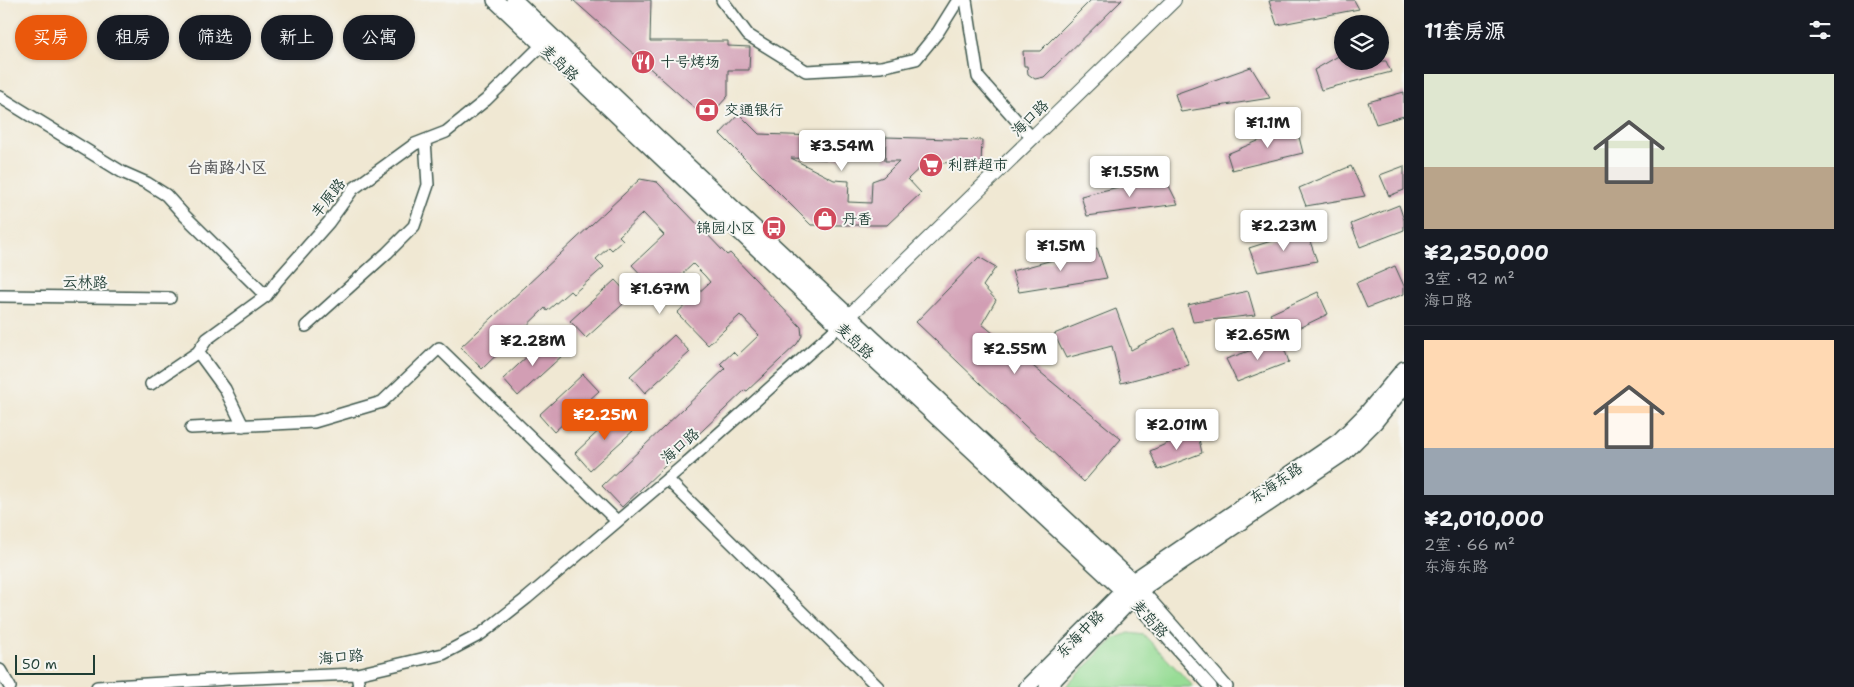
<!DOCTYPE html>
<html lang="zh">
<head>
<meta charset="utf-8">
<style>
	body { margin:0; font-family:"Shantell Sans","LXGW WenKai TC",sans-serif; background:#242831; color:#f1f3f6; height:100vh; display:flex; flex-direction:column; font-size:19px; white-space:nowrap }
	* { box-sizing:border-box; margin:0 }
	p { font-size:16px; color:#9ea1a6 }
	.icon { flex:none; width:28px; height:28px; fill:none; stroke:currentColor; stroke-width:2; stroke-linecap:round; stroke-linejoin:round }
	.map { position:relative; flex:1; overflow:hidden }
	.panel { display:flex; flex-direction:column; background:#171b24; width:450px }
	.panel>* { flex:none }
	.hud { position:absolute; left:15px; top:15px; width:475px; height:45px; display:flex; gap:10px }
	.fabs { position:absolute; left:1334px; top:15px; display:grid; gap:10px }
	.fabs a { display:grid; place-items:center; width:55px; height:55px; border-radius:50%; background:#171b24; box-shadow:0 1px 4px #0004; font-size:25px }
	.scale { position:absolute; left:15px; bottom:12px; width:80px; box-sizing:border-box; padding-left:5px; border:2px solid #1f3d34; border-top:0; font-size:14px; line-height:18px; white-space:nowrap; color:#1f3d34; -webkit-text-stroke:4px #f6f6f2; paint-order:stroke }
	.price { position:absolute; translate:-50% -42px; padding:0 11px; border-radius:5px; background:#fff; color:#222; font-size:16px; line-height:32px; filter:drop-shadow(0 1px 2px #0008) }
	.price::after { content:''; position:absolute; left:50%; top:30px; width:15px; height:11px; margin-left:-8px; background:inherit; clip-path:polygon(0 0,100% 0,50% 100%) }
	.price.on { background:#ea580c; color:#fff }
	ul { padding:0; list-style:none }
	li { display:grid; align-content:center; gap:10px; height:265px; padding:0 20px }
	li+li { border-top:1px solid #363941 }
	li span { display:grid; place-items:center; height:155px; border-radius:0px; color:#555 }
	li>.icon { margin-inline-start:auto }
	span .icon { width:90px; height:90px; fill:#fffc; stroke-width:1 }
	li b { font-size:21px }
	h2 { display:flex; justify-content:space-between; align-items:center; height:60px; padding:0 20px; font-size:21px }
	.chip { padding:0 18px; border-radius:22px; background:#171b24; box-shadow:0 1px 4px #0004; font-size:18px; line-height:45px }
	.chip.on { background:#ea580c; color:#fff }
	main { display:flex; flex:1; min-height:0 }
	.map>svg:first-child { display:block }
	.green { fill:#97dc95; stroke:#5b8c64 }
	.building { fill:#d29eb4 }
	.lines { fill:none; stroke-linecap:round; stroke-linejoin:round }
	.minor-casing { stroke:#3e574c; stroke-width:14 }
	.tertiary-casing { stroke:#3e574c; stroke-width:16 }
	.secondary-casing { stroke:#3e574c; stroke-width:18 }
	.minor { stroke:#fff; stroke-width:11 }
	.tertiary { stroke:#fff; stroke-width:14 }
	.secondary { stroke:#fff; stroke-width:15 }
	.labels { text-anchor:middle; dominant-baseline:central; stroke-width:4; stroke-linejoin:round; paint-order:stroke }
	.poi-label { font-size:15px; fill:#1f3d34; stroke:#f6f6f2; text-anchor:start }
	.street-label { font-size:15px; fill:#1f3d34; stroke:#f6f6f2 }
	.neighbourhood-label { font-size:16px; font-weight:bold; fill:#5e5f61; stroke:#f6f6f2 }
</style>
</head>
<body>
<main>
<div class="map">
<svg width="1404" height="687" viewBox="0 0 1404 687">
	<rect width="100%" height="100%" fill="#f6f6f2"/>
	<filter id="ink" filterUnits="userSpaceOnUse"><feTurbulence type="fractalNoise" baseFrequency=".02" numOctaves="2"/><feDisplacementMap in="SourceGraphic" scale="10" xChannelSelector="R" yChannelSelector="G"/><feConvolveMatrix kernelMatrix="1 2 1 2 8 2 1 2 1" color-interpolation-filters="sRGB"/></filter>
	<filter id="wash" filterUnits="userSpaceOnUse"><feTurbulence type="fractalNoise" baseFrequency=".0096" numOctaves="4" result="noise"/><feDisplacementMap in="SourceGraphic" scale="20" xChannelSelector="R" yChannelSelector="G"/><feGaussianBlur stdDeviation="1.12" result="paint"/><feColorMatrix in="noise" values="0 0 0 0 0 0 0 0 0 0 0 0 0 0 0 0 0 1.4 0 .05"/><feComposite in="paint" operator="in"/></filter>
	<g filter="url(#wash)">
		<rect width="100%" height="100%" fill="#f0e8d3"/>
		<path class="green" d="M1129,633L1144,635L1194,687H1065L1115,638Z"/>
		<g id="blocks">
			<path class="building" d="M573,0H651L650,41H728V46L750,47L749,70H728V96L707,119Z
				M1091,0H1122L1044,77L1035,79L1028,74L1027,66H1024L1023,51H1040Z
				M1274,0H1354L1359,9L1277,25L1269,1Z
				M1342,54V61H1386L1391,72L1321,90L1314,70Z
				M1251,67L1270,98L1181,112L1175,94Z
				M1404,92V116L1376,124L1368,102Z
				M739,114L759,134L847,137V160L791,158L834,180L849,181L848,202L871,203L872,181L883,177L899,161H885L886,137L982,140L981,164L926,162L908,179L921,193L887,225H811L720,134Z
				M1296,125L1303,153L1232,170L1227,154Z
				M1351,166L1365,196L1306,206L1299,188Z
				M1404,166V190L1389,196L1380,175Z
				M1164,176L1178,204L1087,216L1081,196Z
				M640,179L657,182L727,255L730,253L801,327L802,336L797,344L747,391L745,390L622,507L602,486L725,369L720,364L733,352L737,356L759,335L740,315L708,345L677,313L710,282L705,276L693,264L660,295L632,265L664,235L643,213L619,236L623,240L612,250L609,247L596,259L604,267L573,294L570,291L547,311L545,308L482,369L461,347Z
				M1399,205L1404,220V230L1360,247L1351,224Z
				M1306,230L1317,261L1258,272L1249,248Z
				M1097,248L1107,278L1019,292L1012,271Z
				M979,257L996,267L983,286L996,300L982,324L1121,439L1084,482L916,322Z
				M1395,266L1404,286V294L1367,308L1356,283Z
				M615,280L631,297L586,338L570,321Z
				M1248,291L1255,315L1193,322L1188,305Z
				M1318,292L1328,314L1282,336L1270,314Z
				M1116,309L1131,350L1174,328L1189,365L1121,383L1112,346L1066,358L1054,334Z
				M674,335L690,352L645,393L630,376Z
				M547,338L563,355L518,396L503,379Z
				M1281,340L1289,362L1237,382L1226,359Z
				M583,374L599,391L554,432L539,415Z
				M619,412L635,429L590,470L575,453Z
				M1197,430L1202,453L1158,470L1150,451Z"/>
		</g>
	</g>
	<g filter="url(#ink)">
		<use href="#blocks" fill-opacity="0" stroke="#3e574c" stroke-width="1"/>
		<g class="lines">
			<g class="minor-casing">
				<path id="minor" d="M722,0L748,35L806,71L881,67L916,59L938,32L958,0
					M966,0L978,77L1032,138
					M0,97L122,172L147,183L166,195L185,216L266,296
					M0,296L170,298
					M306,326L387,253L414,226L428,185L425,140
					M198,352L225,389L243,426
					M151,384L198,352L207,339L266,296L277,281L329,222L353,189L415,144L446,132L486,100L542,45
					M191,428L314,422L382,402L439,348L617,521
					M667,479L878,687
					M1141,589L1227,687
					M1132,599L1211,687
					M0,670L10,687
					M357,674L359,687
					M97,687L228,679L357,674L443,654L481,634L527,598L685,464L839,326"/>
			</g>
			<g class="tertiary-casing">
				<path id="tertiary" d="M841,324L1174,0"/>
			</g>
			<g class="secondary-casing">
				<path id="secondary" d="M495,0L859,345L1132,599
					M514,0L658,138L1141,589
					M1027,687L1133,581L1339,441L1366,414L1404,369
					M1047,687L1141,589L1345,452L1374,423L1404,386"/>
			</g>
			<use href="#minor" class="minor"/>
			<use href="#tertiary" class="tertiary"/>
			<use href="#secondary" class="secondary"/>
		</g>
	</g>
	<defs>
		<g id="restaurant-disc" transform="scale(1.25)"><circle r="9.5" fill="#d1495b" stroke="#f6f6f2"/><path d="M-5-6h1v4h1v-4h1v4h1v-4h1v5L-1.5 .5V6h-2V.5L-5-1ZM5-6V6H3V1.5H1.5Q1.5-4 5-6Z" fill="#fff"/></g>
		<g id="bank-disc" transform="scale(1.25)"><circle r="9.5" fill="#d1495b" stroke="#f6f6f2"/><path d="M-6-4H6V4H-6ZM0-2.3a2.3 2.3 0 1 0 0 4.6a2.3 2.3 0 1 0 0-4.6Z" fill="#fff"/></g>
		<g id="supermarket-disc" transform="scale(1.25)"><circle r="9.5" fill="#d1495b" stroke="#f6f6f2"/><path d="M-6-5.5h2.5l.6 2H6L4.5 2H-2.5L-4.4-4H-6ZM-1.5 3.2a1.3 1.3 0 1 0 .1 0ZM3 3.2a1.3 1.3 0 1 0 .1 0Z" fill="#fff"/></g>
		<g id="shop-disc" transform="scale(1.25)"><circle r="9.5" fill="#d1495b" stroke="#f6f6f2"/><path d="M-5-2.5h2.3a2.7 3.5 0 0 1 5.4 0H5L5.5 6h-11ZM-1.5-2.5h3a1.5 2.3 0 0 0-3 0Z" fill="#fff"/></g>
		<g id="bus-disc" transform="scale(1.25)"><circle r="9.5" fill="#d1495b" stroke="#f6f6f2"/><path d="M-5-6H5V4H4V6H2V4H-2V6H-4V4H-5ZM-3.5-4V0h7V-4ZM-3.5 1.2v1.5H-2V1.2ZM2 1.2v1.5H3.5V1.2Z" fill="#fff"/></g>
	</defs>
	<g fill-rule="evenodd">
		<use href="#restaurant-disc" x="643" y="62"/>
		<use href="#bank-disc" x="707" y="110"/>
		<use href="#supermarket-disc" x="931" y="165"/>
		<use href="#shop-disc" x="825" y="219"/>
		<use href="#bus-disc" x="774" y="228"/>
	</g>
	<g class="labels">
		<g class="poi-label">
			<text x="660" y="62">十号烤场</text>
			<text x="724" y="110">交通银行</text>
			<text x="948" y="165">利群超市</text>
			<text x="842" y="219">丹香</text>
			<text x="756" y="228" text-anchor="end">锦园小区</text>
		</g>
		<g class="street-label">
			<text transform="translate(560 63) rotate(44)">麦岛路</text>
			<text transform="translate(1030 118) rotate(-44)">海口路</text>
			<text transform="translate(328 198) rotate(-51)">丰原路</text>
			<text transform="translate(85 282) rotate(1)">云林路</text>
			<text transform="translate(855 341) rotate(43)">麦岛路</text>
			<text transform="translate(680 446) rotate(-41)">海口路</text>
			<text transform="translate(1276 483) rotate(-34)">东海东路</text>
			<text transform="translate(1150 619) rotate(47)">麦岛路</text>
			<text transform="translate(1080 634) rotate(-45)">东海中路</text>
			<text transform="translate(341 657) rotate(-5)">海口路</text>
		</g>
		<g class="neighbourhood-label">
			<text x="227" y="167">台南路小区</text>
		</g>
	</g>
</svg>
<div class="fabs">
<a><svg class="icon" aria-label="layers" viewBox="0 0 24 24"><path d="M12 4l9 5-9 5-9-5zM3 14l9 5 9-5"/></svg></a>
</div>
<div class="scale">50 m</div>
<b class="price" style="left:1268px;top:149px">¥1.1M</b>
<b class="price" style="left:842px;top:172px">¥3.54M</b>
<b class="price" style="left:1130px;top:198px">¥1.55M</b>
<b class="price" style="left:1284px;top:252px">¥2.23M</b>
<b class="price" style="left:1061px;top:272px">¥1.5M</b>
<b class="price" style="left:660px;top:315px">¥1.67M</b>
<b class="price" style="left:1258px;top:361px">¥2.65M</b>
<b class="price" style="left:533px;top:367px">¥2.28M</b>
<b class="price" style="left:1015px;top:375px">¥2.55M</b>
<b class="price on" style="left:605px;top:441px">¥2.25M</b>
<b class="price" style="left:1177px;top:451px">¥2.01M</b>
<div class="hud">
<a class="chip on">买房</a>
<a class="chip">租房</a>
<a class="chip">筛选</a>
<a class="chip">新上</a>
<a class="chip">公寓</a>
</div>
</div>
<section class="panel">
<h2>11套房源<svg class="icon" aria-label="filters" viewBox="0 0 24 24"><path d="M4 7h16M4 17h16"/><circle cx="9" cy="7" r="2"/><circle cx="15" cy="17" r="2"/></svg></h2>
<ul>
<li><span style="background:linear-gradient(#dfe7d0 60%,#b9a48a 0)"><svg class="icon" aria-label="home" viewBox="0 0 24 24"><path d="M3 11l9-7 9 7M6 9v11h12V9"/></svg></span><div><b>¥2,250,000</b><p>3室 · 92 m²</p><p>海口路</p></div></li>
<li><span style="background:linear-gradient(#ffd9b3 70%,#9aa5b1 0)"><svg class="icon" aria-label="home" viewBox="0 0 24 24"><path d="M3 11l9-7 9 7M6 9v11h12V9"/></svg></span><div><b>¥2,010,000</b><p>2室 · 66 m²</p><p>东海东路</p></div></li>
</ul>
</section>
</main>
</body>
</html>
